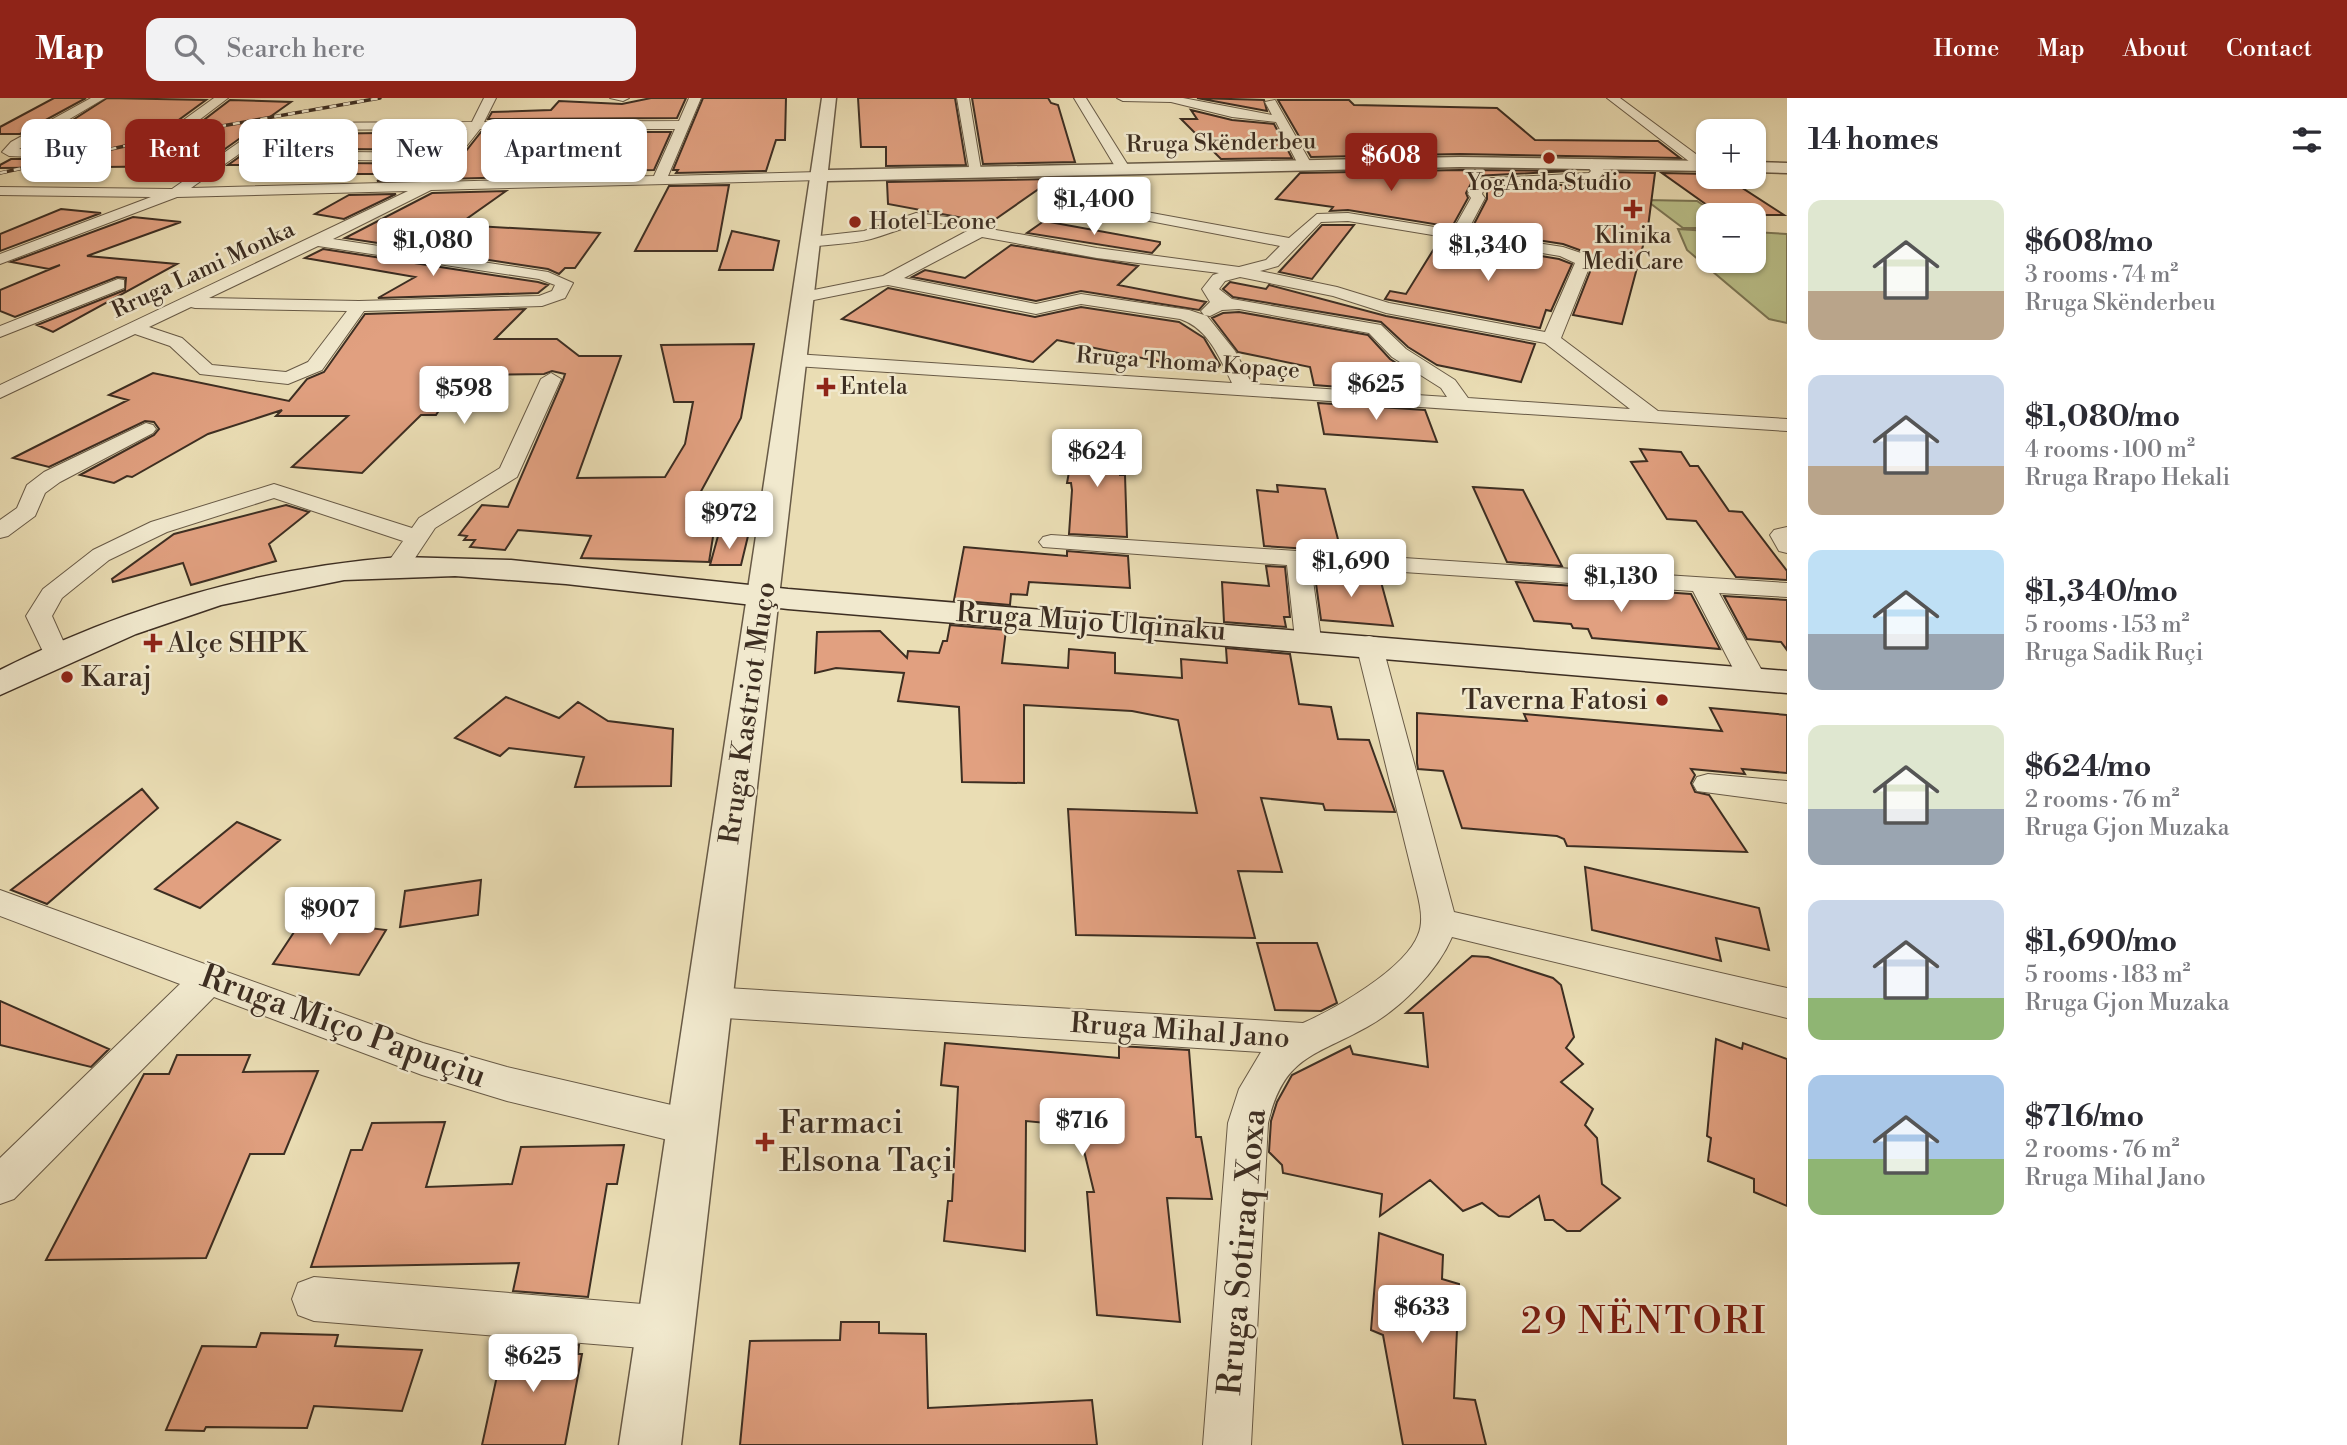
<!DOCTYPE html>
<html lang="en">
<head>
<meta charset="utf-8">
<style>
	body { margin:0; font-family:"Libre Bodoni",serif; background:#f2f2f3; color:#2b2b33; height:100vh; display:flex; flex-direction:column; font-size:26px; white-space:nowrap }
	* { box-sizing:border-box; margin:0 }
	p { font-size:23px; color:#7c7c81 }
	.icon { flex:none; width:38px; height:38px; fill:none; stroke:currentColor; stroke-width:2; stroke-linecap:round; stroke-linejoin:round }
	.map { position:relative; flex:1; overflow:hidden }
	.details { display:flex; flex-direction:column; background:#fff; width:560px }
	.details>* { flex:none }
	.guide { position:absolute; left:21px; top:21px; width:665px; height:63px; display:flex; gap:14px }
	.buttons { position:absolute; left:1696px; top:21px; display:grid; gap:14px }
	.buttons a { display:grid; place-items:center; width:70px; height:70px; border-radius:14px; background:#fff; box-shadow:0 2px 5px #0004; font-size:35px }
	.price { position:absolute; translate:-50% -60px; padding:0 16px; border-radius:7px; background:#fff; color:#222; font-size:23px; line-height:46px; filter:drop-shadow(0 2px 4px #0008) }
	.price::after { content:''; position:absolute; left:50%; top:42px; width:21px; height:16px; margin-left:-10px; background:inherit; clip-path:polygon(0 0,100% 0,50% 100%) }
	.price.selected { background:#8f2418; color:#fff }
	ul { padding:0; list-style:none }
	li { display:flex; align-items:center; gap:21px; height:175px; padding:0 21px }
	li span { display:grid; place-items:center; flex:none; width:196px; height:140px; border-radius:14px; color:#555 }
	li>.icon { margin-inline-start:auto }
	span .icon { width:84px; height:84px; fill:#fffc; stroke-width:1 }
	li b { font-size:30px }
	h2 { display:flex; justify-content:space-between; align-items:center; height:84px; padding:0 21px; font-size:30px }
	.chip { padding:0 24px; border-radius:14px; background:#fff; box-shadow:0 2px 5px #0004; font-size:24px; line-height:63px }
	.chip.selected { background:#8f2418; color:#fff }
	header { display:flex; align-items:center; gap:42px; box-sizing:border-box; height:98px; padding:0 35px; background:#8f2418; color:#fff }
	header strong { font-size:33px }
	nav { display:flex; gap:38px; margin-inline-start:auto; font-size:24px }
	.search { width:490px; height:63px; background:#f2f2f3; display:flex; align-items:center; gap:18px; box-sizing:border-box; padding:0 24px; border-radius:14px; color:#7c7c81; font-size:26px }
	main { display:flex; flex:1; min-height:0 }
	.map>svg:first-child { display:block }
	.green { fill:#bac08a; stroke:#7c7756; stroke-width:2 }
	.building { fill:#e1a080; stroke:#3d2e22; stroke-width:2 }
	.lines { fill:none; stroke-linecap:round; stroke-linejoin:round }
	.minor-casing { stroke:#685a46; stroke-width:2 }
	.tertiary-casing { stroke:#685a46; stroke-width:3 }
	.secondary-casing { stroke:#3d2e22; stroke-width:3 }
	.minor { fill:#f1e9ce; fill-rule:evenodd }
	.tertiary { fill:#f1e9ce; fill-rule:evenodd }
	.secondary { fill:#f1e9ce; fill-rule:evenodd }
	.rail-casing { stroke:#3d2e22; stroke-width:3.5 }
	.rail { stroke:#f1e9ce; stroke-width:2.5; stroke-dasharray:7; stroke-linecap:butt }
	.poi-dot { fill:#8f2418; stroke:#f1e9ce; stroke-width:2.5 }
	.labels { text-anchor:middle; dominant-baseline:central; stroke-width:5; stroke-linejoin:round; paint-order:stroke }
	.far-street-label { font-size:23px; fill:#3d2e22; stroke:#f1e9ce }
	.far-poi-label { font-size:23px; fill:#3d2e22; stroke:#f1e9ce }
	.street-label { font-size:28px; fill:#3d2e22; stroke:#f1e9ce }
	.poi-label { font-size:28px; fill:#3d2e22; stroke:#f1e9ce; text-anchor:start }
	.near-street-label { font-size:33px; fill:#3d2e22; stroke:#f1e9ce }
	.near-poi-label { font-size:33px; fill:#3d2e22; stroke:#f1e9ce; text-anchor:start }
	.near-neighbourhood-label { font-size:37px; letter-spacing:2px; fill:#7a1f14; stroke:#f1e9ce }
</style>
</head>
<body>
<header>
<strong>Map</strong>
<div class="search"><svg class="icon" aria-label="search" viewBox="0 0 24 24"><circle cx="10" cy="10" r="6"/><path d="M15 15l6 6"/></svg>Search here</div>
<nav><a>Home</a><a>Map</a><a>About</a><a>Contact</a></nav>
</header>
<main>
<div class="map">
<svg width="1787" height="1347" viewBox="0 0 1787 1347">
	<rect width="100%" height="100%" fill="#eaddb4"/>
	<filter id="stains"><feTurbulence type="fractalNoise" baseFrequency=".00286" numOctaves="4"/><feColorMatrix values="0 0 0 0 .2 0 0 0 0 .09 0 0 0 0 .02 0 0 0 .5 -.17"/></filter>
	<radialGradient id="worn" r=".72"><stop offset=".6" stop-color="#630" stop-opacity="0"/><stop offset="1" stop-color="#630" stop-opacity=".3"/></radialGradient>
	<path class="green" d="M1646,102L1697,103L1718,117H1708V130H1683Z
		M1678,131L1708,133V163H1754V134L1787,136V225L1769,221L1687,152Z"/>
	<path class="building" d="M54,0H86L20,36H0V29Z
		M107,0L206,2L176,24L178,35L188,34L230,2L291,4L201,68L0,70V67L11,61H60L63,56L54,51L31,49Z
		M651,0H686L677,20L488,21L492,14L551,12L559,3L622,6Z
		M703,0H786L785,42H776L766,73L676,75L678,72H673Z
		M858,0H955L966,67L886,68V49H861Z
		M972,0H1048L1051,5L1058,7L1075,64L983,66Z
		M1197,0L1264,2L1267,13Z
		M1278,2H1349L1354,7L1497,10L1535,42L1658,43L1680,60L1460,56L1311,59Z
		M1191,12L1232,22L1274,26L1292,60L1221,61L1181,21H1197Z
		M306,34L304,36L461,34L446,52L346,51L337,57L346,65L435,66L422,81L377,83L389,76H267L277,67H228L267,39L280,35Z
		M481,34H671L654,72L532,74L525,79L444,81Z
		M1460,72L1570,73L1475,78L1466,95L1468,100L1452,129L1348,112L1330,113L1333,109L1276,101L1300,75Z
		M1607,74L1655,75L1648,129L1622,226L1573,217L1593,166L1588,155L1563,146L1471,132L1487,101V91L1598,85Z
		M1662,75L1708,76V79L1736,86L1784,117H1721Z
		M1053,81L990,125L888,106L887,84Z
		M729,87L717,153H635L669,88Z
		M506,93L458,127L600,135L575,170H565L559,176L548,171L345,140L432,95Z
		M396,96L344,121L315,116L349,97Z
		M61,111L101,115L0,153V136Z
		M133,119L181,124L87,158L177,166L53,234L37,227L125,192L126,180L117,179L15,219L0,213V192L60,167L49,171L11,164Z
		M1044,123L1160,144V146L1152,155L1027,135Z
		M1322,127H1354L1312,181L1279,174Z
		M732,133L779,143L773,172H719Z
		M1440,141L1559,161L1572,166L1551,213L1546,212L1540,230L1385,201L1390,193L1406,196Z
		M1011,147L1138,168L1118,187L1206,204L1199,212L1081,193L1036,203L912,179L925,172L965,180Z
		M323,151L538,184L548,187L538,195L378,200L415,179L305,160Z
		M1230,184L1266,191L1269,187L1386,218L1535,246L1521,284L1437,267L1408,249L1381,224L1233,199L1223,191Z
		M888,190L1035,219L1081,209L1179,224L1204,240L1220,267L1213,275L1057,242L1033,264L842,221Z
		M525,211L495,241H557L579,258H621L577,380L665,379L685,346L693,304H674L661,247L754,246L741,320L687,419L716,420L709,464L581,460L591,438L518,432L505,452L470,449L475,442H464L467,438L459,437L482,407L508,409L563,282L565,276L552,273L544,276L462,277L436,317H421L362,375L292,369L348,318H276L282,312L208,336L132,379L127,378L114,385L80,377L154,337L159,331L154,324L145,323L49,369L13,360L128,302L109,297L153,275L289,303L307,281L324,274L365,216Z
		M1239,214L1368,237L1390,261L1413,276L1419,295L1314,287L1310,269L1238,254L1212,220L1223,215Z
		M1318,305L1425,312L1437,344L1324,336Z
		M1076,335L1112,337L1110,360H1119L1120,377H1125L1127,439L1069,436L1072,392L1071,385H1067Z
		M1640,351L1681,354L1690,368H1698L1729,413L1742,414L1787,473V482L1736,479L1696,423L1667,421L1631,364L1647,363Z
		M1277,387L1325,391L1341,453L1264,448L1257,392L1278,394Z
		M1473,389L1523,392L1562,468L1507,464Z
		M286,407L309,414L269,446L276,463L191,487L183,465L113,484L112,481L174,436Z
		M718,438H748L741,467H710Z
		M964,449L1067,458V453L1128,458L1130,490L1029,484L1027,497L1011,496L1010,507L954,502Z
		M1266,468L1285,469L1290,519H1284L1286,529L1224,524L1222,484L1269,488Z
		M1314,471L1346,473L1348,481L1381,484L1393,528L1321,522Z
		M1516,484L1691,496L1720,551L1592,540L1588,531L1573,530L1571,526L1534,523Z
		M1724,498L1787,502V552L1781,544L1747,541Z
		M950,527L1006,532L1002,565L1068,570L1069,551L1115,555V575L1182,580L1181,561L1227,565L1226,550L1290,556L1299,606L1331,609L1338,641L1369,642L1395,714L1325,712L1323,706L1261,700L1282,774L1238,773L1255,840L1076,837L1068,711L1197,715L1178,622L1132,613L1024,607V685L962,684L959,609L898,603L904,575L836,570L815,575L817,534L880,533L907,560L908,553L939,555L943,543H947Z
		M506,599L559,620L578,604L608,623L673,631L671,688L575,689L584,659L509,650L500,658L455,640Z
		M1710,610L1787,617V675L1742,671L1745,676L1691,671L1695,677L1691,685L1695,694L1709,697L1747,754L1567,748L1564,741L1557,738L1462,730L1443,673L1418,671L1417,665V615L1527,623L1524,616L1722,633Z
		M142,691L158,710L47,806L11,792Z
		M237,724L280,742L200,810L155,791Z
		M1585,769L1759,810L1769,852L1716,840L1721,863L1592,832Z
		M481,782L478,817L400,829L405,793Z
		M302,822L386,832L359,877L273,866Z
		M1257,845H1317L1337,905L1321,913L1275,912Z
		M1472,858L1488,859L1553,880L1561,887L1574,939L1566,950L1583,966L1561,984L1593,1011L1585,1027L1597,1040L1602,1086L1620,1100L1580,1133H1567L1553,1122H1545L1539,1098L1509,1119L1499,1118L1482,1105L1463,1113L1430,1082L1380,1118L1382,1096L1283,1075L1282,1067L1269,1054L1271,1023L1277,1004L1292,977L1350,948L1353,956L1428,969L1423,915H1406Z
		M0,903L109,951L91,969L0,947Z
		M1716,941L1742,951L1743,945L1787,961V1108L1754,1094V1081L1708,1063L1711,1040L1707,1038Z
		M945,945L1119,960V948L1189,952L1196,1039H1201L1212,1101L1167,1100L1180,1224L1097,1217L1087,1094H1094L1078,1028L1026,1023L1025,1153L944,1143L948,1103H952L958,989L941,987Z
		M177,957H250L243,974L318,973L284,1056H250L206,1160L46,1162L144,976H169Z
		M445,1024L426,1089L512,1086L521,1049L624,1047L617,1086H607L588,1199L513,1193L519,1165L311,1169L351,1052H362L372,1025Z
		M1379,1135L1443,1157L1442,1181L1459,1186L1454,1300L1475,1302L1486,1347H1403L1383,1237L1371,1232Z
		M841,1224H879V1235L926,1236L928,1310L1092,1302L1097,1347H740L750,1243L840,1242Z
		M261,1235L338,1237L335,1248L422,1252L402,1313L314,1308L307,1330L206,1329L204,1333L166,1332L202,1248L256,1249Z
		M505,1241L579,1247L578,1256H582L565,1347H482Z"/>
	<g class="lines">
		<g class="minor-casing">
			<path id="minor" d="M91,0H105L19,51L53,53L60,57L58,60L9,58L2,54L11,44Z
				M214,0H228L186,32H178V26Z
				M484,0H496L484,24L679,23L689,0H701L668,78L819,74L826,78L819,82L431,92L333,141L548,174L573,185L565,200L542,208L364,213L322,272L288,286L200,276L170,248L135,236L0,300V287L408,93L177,99L0,166V156L151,99L0,97V89L172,91L258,31L274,25L472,24ZM467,31L447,55L346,54L339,58L346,62L441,63L423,84L191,90L266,37L280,32ZM480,31H675L654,78L438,84ZM318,148L539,181L555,187L552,193L539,198L359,203L209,200ZM191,209L195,210L347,213L308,264L286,274L212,267L182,240L149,229Z
				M610,0H629L623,3Z
				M957,0H969L982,78L970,75Z
				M1074,0H1086L1131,72L1129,75H1119Z
				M1117,0H1183L1272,17L1265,4L1275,2L1312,67L1300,70L1276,24L1232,19L1171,4L1123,3Z
				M1607,0H1620L1708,65V71H1699Z
				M1592,61L1605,73L1598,82L1485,88L1482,96L1485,100L1467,134L1563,149L1587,157L1591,165L1561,240L1658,313L1787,321V333L795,268L786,262L795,256L1232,285C1220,260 1208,230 1180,221L1081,206L1036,216L888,187L804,204L796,199L804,194L883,178L967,133C928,115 907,131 871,141C852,146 830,146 810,149L802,144L810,139L864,133L916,115L962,121L985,130L1097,150L1239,169L1266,162L1280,148L1108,115L1101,111L1108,107L1289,140L1317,116L1348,115L1453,132L1471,100L1468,96L1475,81L1589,75L1591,73L1585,65ZM1348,123L1560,158L1575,165L1545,234L1389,205L1337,189L1260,173L1278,168L1321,124ZM982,139L1097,160L1219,175L1213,177L1202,191L1210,204L1201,213L1204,217L1210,218L1222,212L1239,211L1369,235L1392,259L1441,290L1447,299L1252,286L1235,253L1207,218L1189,212L1081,196L1036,206L904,180ZM1240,179L1333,198L1386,215L1545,245L1630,311L1468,300L1455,282L1406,251L1381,227L1232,201L1219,191L1225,183Z
				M118,181L124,182V190L0,239V228Z
				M551,275L561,281L517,379L435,430L405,475H387L384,470L403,443L274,400L167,434L109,462L62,500L52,518L69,556L65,562H47L26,518L43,491L93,452L151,424L274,386L412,430L419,420L500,370L541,281Z
				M146,325L153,327L156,331L153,335L60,384L45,395L35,418L8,438L0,440V422L17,410L27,387L44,374Z
				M1787,429V455L1779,453L1770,437L1774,432Z
				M1051,437L1787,485V499L1719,495L1766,580L1762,586L1752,588L1742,586L1738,580L1693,493L1311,468L1321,541L1317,547H1299L1295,541L1287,467L1043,449L1039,444L1043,439Z
				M1369,538L1378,540L1382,546L1454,814L1787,890V920L1452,839C1437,874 1400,911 1367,929C1313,959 1284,958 1268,1025L1251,1347H1203L1228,1025L1239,991L1261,954L710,919L697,914L692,904L697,894L710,889L1303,925C1335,911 1405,871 1418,837C1424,824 1420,807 1417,794L1356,546L1360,540Z
				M1708,676L1787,683V705L1697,693L1693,686L1697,679Z
				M0,792L423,945L507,969L693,1012L707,1017L713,1030L707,1043L693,1048L507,1003L422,977L214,899L14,1101L0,1106V1060L180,886L0,818Z
				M314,1179L667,1208L683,1214L689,1230L683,1246L667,1252L314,1223L298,1217L292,1201L298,1185Z"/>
		</g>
		<g class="tertiary-casing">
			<path id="tertiary" d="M822,0H836L828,72L1460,59L1708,63V73L1460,69L827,83L681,1347H619Z
				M1754,64L1787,65V75L1754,74Z"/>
		</g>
		<g class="secondary-casing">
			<path id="secondary" d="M400,459L511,462L788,491L1787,573V595L788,511L566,486L455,478L344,482L221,507L136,536L0,597V572C126,508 259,470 400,459Z"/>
		</g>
		<use href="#minor" class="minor"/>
		<use href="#tertiary" class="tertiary"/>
		<use href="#secondary" class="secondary"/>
		<g class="rail-casing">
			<path id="rail" d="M0,75L199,32L380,0"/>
		</g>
		<use href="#rail" class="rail"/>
	</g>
	<g class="poi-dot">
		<circle cx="1549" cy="60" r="7"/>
		<path d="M1629.5 100.5h7v7h7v7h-7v7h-7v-7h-7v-7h7z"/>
		<circle cx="855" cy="124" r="7"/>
		<path d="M822.5 278.5h7v7h7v7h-7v7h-7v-7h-7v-7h7z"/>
		<path d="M149.5 534.5h7v7h7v7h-7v7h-7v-7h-7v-7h7z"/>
		<circle cx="67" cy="579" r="7"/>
		<circle cx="1662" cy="602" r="7"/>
		<path d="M761.5 1033.5h7v7h7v7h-7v7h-7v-7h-7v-7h7z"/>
	</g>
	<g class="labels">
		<g class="far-street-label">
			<text transform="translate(1221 45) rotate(-1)">Rruga Skënderbeu</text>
			<text transform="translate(203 172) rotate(-25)">Rruga Lami Monka</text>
			<text transform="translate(1188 265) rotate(4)">Rruga Thoma Kopaçe</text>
		</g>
		<g class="far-poi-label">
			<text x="1549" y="85">YogAnda Studio</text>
			<text x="869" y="124" text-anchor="start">Hotel Leone</text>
			<text x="1633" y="138">Klinika<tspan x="1633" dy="26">MediCare</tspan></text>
			<text x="840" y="289" text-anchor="start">Entela</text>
		</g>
		<g class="street-label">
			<text transform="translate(1091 524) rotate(4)">Rruga Mujo Ulqinaku</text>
			<text transform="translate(748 615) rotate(-82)">Rruga Kastriot Muço</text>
			<text transform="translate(1180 933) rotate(4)">Rruga Mihal Jano</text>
		</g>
		<g class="poi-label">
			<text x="167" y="545">Alçe SHPK</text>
			<text x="81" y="579">Karaj</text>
			<text x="1648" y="602" text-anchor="end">Taverna Fatosi</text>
		</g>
		<g class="near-street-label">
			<text transform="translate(343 929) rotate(20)">Rruga Miço Papuçiu</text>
			<text transform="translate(1243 1154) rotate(-85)">Rruga Sotiraq Xoxa</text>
		</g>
		<g class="near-poi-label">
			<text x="779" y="1025">Farmaci<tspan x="779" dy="38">Elsona Taçi</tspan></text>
		</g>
		<g class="near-neighbourhood-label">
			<text x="1644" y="1224">29 NËNTORI</text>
		</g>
	</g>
	<rect width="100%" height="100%" filter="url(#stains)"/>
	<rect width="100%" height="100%" fill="url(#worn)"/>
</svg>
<div class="buttons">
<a>+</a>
<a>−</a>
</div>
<b class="price selected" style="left:1391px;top:95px">$608</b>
<b class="price" style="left:1094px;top:139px">$1,400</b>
<b class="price" style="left:433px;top:180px">$1,080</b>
<b class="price" style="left:1488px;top:185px">$1,340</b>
<b class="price" style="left:1376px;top:324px">$625</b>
<b class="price" style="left:464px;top:328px">$598</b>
<b class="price" style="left:1097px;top:391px">$624</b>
<b class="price" style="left:729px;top:453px">$972</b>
<b class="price" style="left:1351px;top:501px">$1,690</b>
<b class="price" style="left:1621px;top:516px">$1,130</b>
<b class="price" style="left:330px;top:849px">$907</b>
<b class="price" style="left:1082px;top:1060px">$716</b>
<b class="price" style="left:1422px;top:1247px">$633</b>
<b class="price" style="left:533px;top:1296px">$625</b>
<div class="guide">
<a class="chip">Buy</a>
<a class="chip selected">Rent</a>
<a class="chip">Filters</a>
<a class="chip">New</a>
<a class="chip">Apartment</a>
</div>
</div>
<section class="details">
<h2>14 homes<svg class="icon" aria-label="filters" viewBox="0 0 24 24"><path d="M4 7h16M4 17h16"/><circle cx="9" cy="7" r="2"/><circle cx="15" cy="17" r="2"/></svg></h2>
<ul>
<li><span style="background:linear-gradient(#dfe7d0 65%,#b9a48a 0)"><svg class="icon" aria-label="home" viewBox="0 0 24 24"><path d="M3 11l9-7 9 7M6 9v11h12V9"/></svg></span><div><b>$608/mo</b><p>3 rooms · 74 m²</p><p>Rruga Skënderbeu</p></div></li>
<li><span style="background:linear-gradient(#c9d6e8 65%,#b9a48a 0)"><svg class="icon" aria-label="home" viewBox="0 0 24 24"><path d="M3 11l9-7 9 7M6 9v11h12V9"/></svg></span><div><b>$1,080/mo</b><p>4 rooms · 100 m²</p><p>Rruga Rrapo Hekali</p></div></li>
<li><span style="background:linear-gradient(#bfe0f5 60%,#9aa5b1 0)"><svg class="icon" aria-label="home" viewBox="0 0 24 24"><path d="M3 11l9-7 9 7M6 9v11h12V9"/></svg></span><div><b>$1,340/mo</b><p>5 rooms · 153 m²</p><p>Rruga Sadik Ruçi</p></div></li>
<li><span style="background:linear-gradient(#dfe7d0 60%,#9aa5b1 0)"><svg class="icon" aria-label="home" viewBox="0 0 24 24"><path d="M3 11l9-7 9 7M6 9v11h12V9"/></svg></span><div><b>$624/mo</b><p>2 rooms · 76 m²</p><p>Rruga Gjon Muzaka</p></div></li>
<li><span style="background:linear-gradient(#c9d6e8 70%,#8fb573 0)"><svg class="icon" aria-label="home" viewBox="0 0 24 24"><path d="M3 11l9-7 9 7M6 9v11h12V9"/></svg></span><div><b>$1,690/mo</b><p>5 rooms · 183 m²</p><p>Rruga Gjon Muzaka</p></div></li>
<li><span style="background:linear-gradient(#a9c7e8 60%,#8fb573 0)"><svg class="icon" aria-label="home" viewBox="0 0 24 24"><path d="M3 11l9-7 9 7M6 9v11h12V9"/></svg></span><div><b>$716/mo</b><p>2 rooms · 76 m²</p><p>Rruga Mihal Jano</p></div></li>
</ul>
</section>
</main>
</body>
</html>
